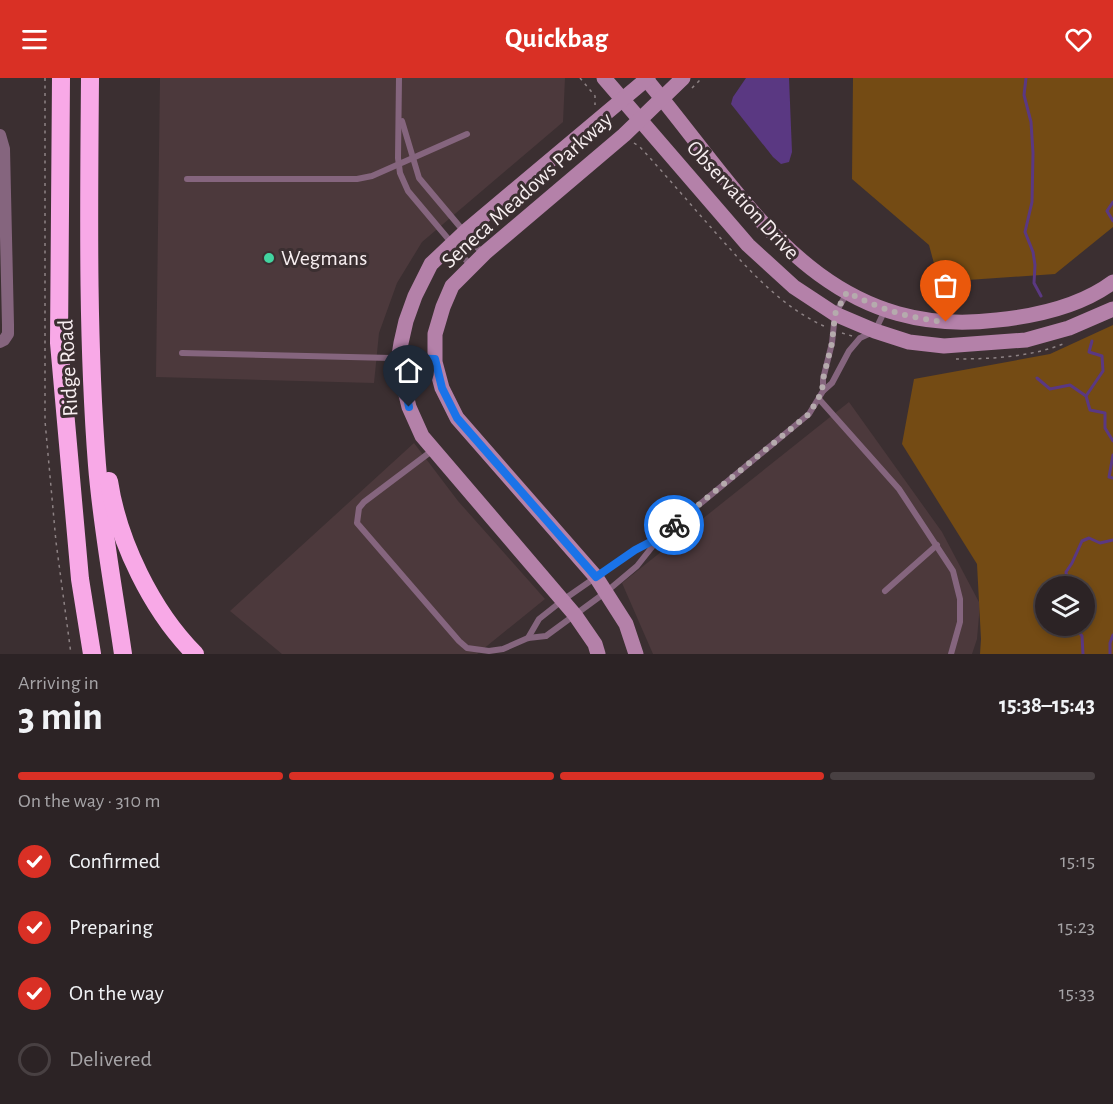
<!DOCTYPE html>
<meta charset="utf-8">
<style>
body{margin:0;font-family:"Alegreya Sans",sans-serif;background:#342b2d;color:#f1f3f6;height:100vh;display:flex;flex-direction:column;font-size:22px;white-space:nowrap}
*{box-sizing:border-box;margin:0}
p{font-size:20px;color:#a6a4a7}
.icon{flex:none;width:33px;height:33px;fill:none;stroke:currentColor;stroke-width:2;stroke-linecap:round;stroke-linejoin:round}
.map{position:relative;height:576px;overflow:hidden}
.side{display:flex;flex-direction:column;background:#2c2325;flex:1}
.side>*{flex:none}
.fabs{position:absolute;left:1035px;top:498px;display:grid;gap:12px}
.fabs a{display:grid;place-items:center;width:60px;height:60px;border-radius:50%;background:#2c2325;box-shadow:0 3px 9px #0003,0 0 0 2px #484042;font-size:30px}
.pin{position:absolute;display:grid;place-items:center;width:51px;height:51px;color:#fff;margin:-62px -26px;border-radius:50% 50% 50% 0;rotate:-45deg;box-shadow:0 0 6px #0007}
.pin .icon{rotate:45deg}
.courier{position:absolute;display:grid;place-items:center;width:60px;height:60px;margin:-30px;border:4px solid #1a73e8;border-radius:50%;background:#fff;color:#222;box-shadow:0 2px 8px #0007}
.summary em{font-style:normal;font-weight:700}
.summary div{display:flex;flex-direction:column-reverse}
.summary{display:flex;align-items:center;justify-content:space-between;height:102px;padding:0 18px}
h1{font-size:39px;font-weight:700;line-height:45px}
.bar{display:grid;grid-template-columns:repeat(4,1fr);gap:9px 6px;align-content:center;height:72px;padding:0 18px}
.bar i{height:8px;border-radius:4px;background:#484042}
.bar .current{background:#d93025}
.bar p{grid-column:span 4}
ol{padding:0 18px;list-style:none}
li{display:flex;align-items:center;gap:18px;height:66px}
li p{margin-inline-start:auto}
li .icon{padding:6px;border-radius:50%;background:#d93025;color:#fff;stroke-width:4}
li:last-child{color:#a6a4a7}
li i{width:33px;height:33px;border:3px solid #484042;border-radius:50%}
header{display:flex;justify-content:space-between;align-items:center;height:78px;padding:0 18px;background:#d93025;color:#fff;font-size:27px;font-weight:700}
.map>svg:first-child{display:block}
</style>
<header><svg class="icon" aria-label="menu" viewBox="0 0 24 24"><path d="M4 6h16M4 12h16M4 18h16"/></svg>Quickbag<svg class="icon" aria-label="heart" viewBox="0 0 24 24"><path d="M12 20l-8-8c-3-5 5-10 8-4 3-6 11-1 8 4z"/></svg></header>
<div class="map">
<svg width="1113" height="576" viewBox="0 0 1113 576">
<rect width="100%" height="100%" fill="#3b2f31"/>
<g fill="#4c393c">
<polygon points="160,0 565,0 563,44 422,164 397,205 379,255 374,305 156,299"/>
<polygon points="849,324 942,454 980,526 977,561 972,576 653,576 622,505"/>
<polygon points="414,365 458,423 545,521 477,576 282,576 230,533"/>
</g>
<g fill="#744b14" fill-rule="evenodd">
<polygon points="853,0 1113,0 1113,149 1055,196 939,204 929,167 852,101"/>
<path d="M 1113,247 L 1113,576 L 980,576 L 981,561 L 977,486 L 902,366 L 914,301 L 1050,276 ZM 1084,508 L 1084,548 L 1046,548 L 1046,508 Z"/>
</g>
<polygon fill="#5a3882" points="746,0 789,0 792,74 789,84 781,86 773,79 731,26 733,19"/>
<g fill="none" stroke-linecap="round" stroke-linejoin="round">
<g stroke="#5a3882" stroke-width="3">
<polyline points="1026,0 1024,17 1031,44 1033,75 1032,124 1025,154 1033,174 1035,187 1034,205 1041,218"/>
<polyline points="1113,124 1107,133 1113,143"/>
<polyline points="1037,300 1050,311 1070,307 1086,318 1090,332 1105,335 1105,350 1113,363"/>
<polyline points="1086,318 1103,293 1102,278 1089,274 1092,263"/>
<polyline points="1113,377 1109,399 1113,400"/>
<polyline points="1068,508 1066,494 1072,485 1082,463 1089,460 1100,465 1113,462"/>
<polyline points="1074,548 1082,558 1083,576"/>
<polyline points="1110,576 1110,565 1113,557"/>
</g>
<g stroke="#8d8284" stroke-width="1.5" stroke-dasharray="3 4.5" stroke-linecap="butt">
<polyline points="45,0 45,343 56,464 71,576"/>
<polyline points="580,0 595,18 595,27"/>
<polyline points="692,10 702,0"/>
<path d="M 634,65 L 640,69 C 663,94 685,120 707,145 C 741,183 777,227 824,248"/>
<polyline points="842,255 852,258"/>
<path d="M 956,281 C 991,281 1030,279 1063,266"/>
</g>
<g stroke="#85657e" stroke-width="6">
<polyline points="399,0 398,80 400,95 408,113 471,188"/>
<polyline points="402,43 419,100 482,175"/>
<polyline points="187,101 357,101 372,98 467,56"/>
<polyline points="847,215 835,236 832,265 823,301 823,313 832,305 849,273 860,260 875,253 885,232"/>
<polyline points="182,275 434,281"/>
<polyline points="819,321 899,411 953,493 960,521 960,544 951,576"/>
<polyline points="433,372 364,424 359,430 357,445 459,563 467,570 489,573 503,571 528,560 546,558 606,514 637,488 660,459 809,336 823,313"/>
<polyline points="885,513 937,467"/>
<polyline points="528,560 539,541 563,522 635,472 657,460"/>
</g>
<polyline stroke="#85657e" stroke-width="12" points="0,57 4,71 8,247 8,256 4,262 0,264"/>
<g stroke="#b481a9" stroke-width="15">
<polyline points="604,0 748,167 794,209 835,236 875,253 909,264 944,268 1026,262 1069,250 1113,231"/>
<path d="M 645,0 C 744,117 818,264 997,242 C 1036,238 1081,228 1113,204"/>
<polyline points="598,576 595,566 575,537 422,358 409,329 398,284 401,265 406,243 415,218 431,186 467,152 648,0"/>
<polyline points="636,576 626,546 596,499 457,340 442,310 435,284 435,256 443,229 452,208 486,174 624,57 683,0"/>
</g>
<g stroke="#f8a9e7" stroke-width="18">
<polyline points="61,0 59,265 80,501 92,576"/>
<path d="M 90,0 C 89,129 87,258 97,387 C 102,450 114,513 123,576"/>
<path d="M 109,403 C 118,463 152,533 195,576"/>
</g>
</g>
<g fill="none" stroke-linecap="round" stroke-linejoin="round">
<path stroke="#b5abad" stroke-width="6" stroke-dasharray="0 10.8" d="M 674,447 L 809,336 L 822,314 L 823,301 L 832,265 L 835,236 L 847,214 C 882,232 908,240 946,244"/>
<polyline stroke="#1a73e8" stroke-width="8" points="409,329 399,280 435,281 442,310 457,340 596,499 635,472 660,459 674,447"/>
</g>
<circle fill="#42d4a0" stroke="#3b2f31" stroke-width="2" cx="269" cy="180" r="6"/>
<g text-anchor="middle" dominant-baseline="central" stroke-width="6" stroke-linejoin="round" paint-order="stroke">
<g font-size="22" fill="#f7eef0" stroke="#3b2f31">
<text transform="translate(527 112) rotate(-42)">Seneca Meadows Parkway</text>
<text transform="translate(743 122) rotate(47)">Observation Drive</text>
<text transform="translate(68 290) rotate(-93)">Ridge Road</text>
</g>
<g font-size="22" fill="#f7eef0" stroke="#3b2f31" text-anchor="start">
<text x="281" y="180">Wegmans</text>
</g>
</g>
</svg>
<div class="fabs">
<a><svg class="icon" aria-label="layers" viewBox="0 0 24 24"><path d="M12 4l9 5-9 5-9-5zM3 14l9 5 9-5"/></svg></a>
</div>
<div class="pin" style="left:946px;top:244px;background:#ea580c"><svg class="icon" aria-label="bag" viewBox="0 0 24 24"><path d="M5 8h14l-1 12H6zM9 8a3 3 0 0 1 6 0"/></svg></div>
<div class="pin" style="left:409px;top:329px;background:#1f2937"><svg class="icon" aria-label="home" viewBox="0 0 24 24"><path d="M3 11l9-7 9 7M6 9v11h12V9"/></svg></div>
<div class="courier" style="left:674px;top:447px"><svg class="icon" aria-label="bike" viewBox="0 0 24 24"><circle cx="6" cy="16" r="4"/><circle cx="18" cy="16" r="4"/><path d="M6 16l4-8h5l3 8M10 8l3 8H6M13 5h3"/></svg></div>
</div>
<section class="side">
<div class="summary"><div><h1>3 min</h1><p>Arriving in</p></div><em>15:38–15:43</em></div>
<div class="bar"><i class="current"></i><i class="current"></i><i class="current"></i><i></i><p>On the way · 310 m</p></div>
<ol>
<li><svg class="icon" aria-label="check" viewBox="0 0 24 24"><path d="M5 12l5 5 9-10"/></svg>Confirmed<p>15:15</p></li>
<li><svg class="icon" aria-label="check" viewBox="0 0 24 24"><path d="M5 12l5 5 9-10"/></svg>Preparing<p>15:23</p></li>
<li><svg class="icon" aria-label="check" viewBox="0 0 24 24"><path d="M5 12l5 5 9-10"/></svg>On the way<p>15:33</p></li>
<li><i></i>Delivered</li>
</ol>
</section>
